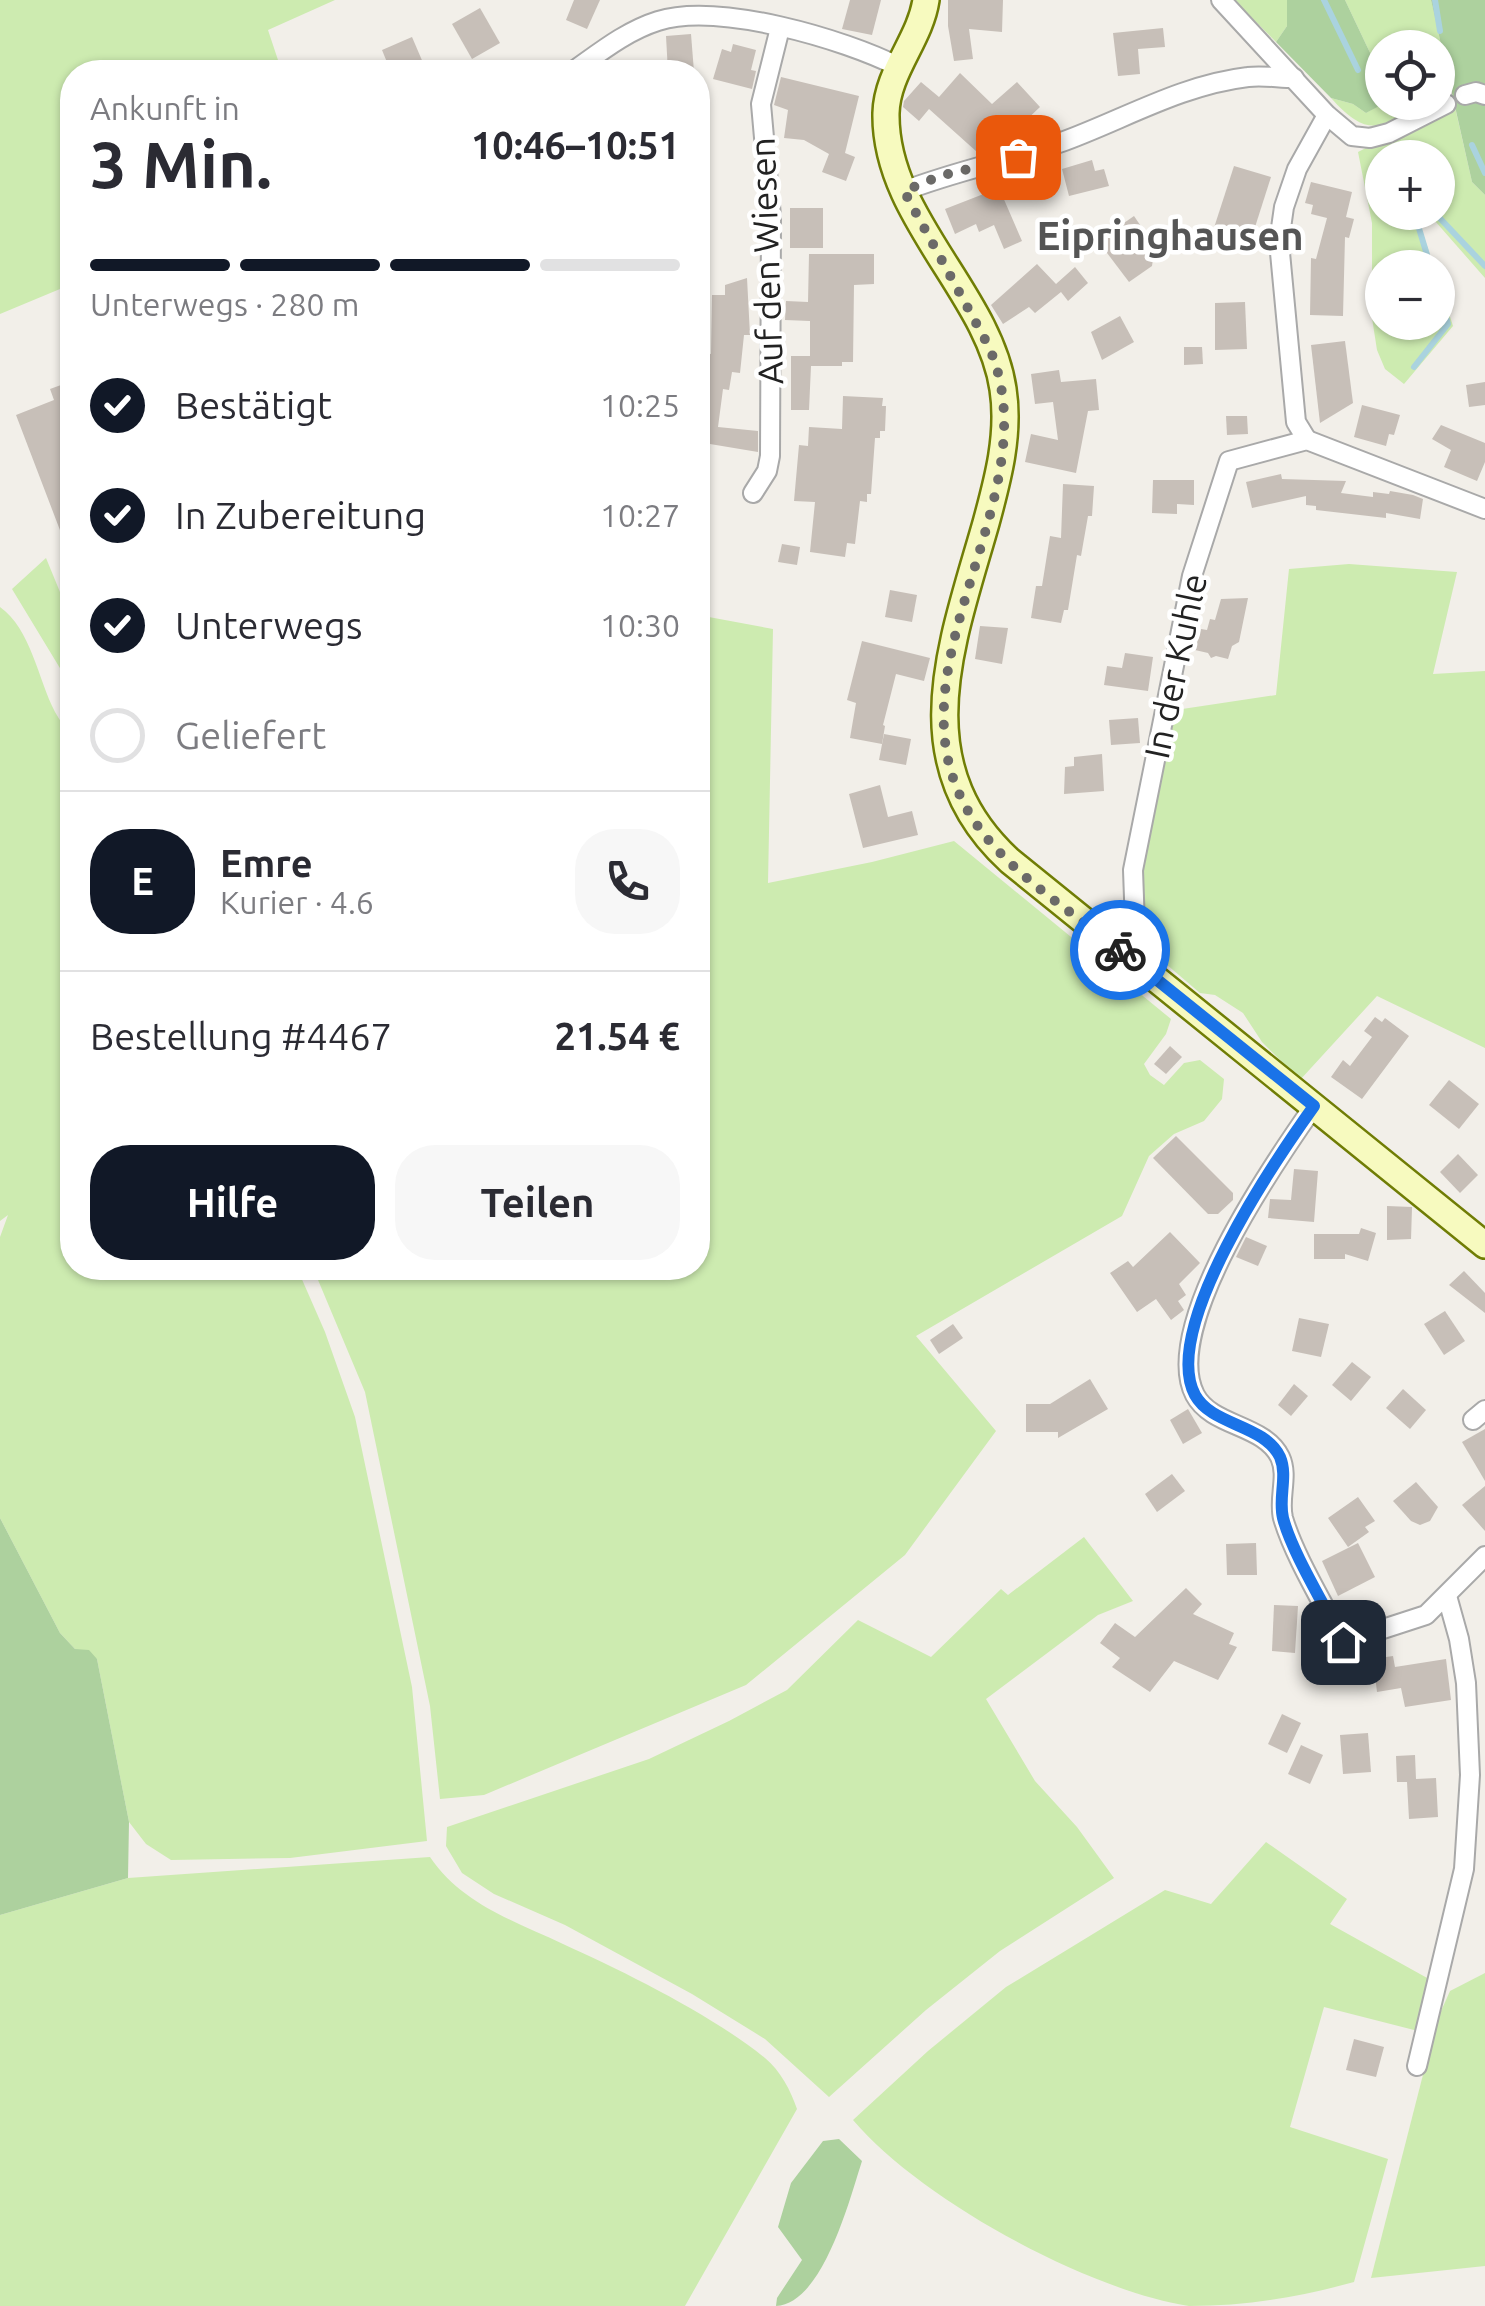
<!DOCTYPE html>
<html lang="de">
<meta charset="utf-8">
<style>
body{margin:0;font-family:Ubuntu,sans-serif;background:#f7f7f7;color:#2b2b33;height:100vh;display:flex;flex-direction:column;font-size:38px;white-space:nowrap}
*{box-sizing:border-box;margin:0}
p{font-size:32px;color:#7c7c81}
.icon{flex:none;width:55px;height:55px;fill:none;stroke:currentColor;stroke-width:2;stroke-linecap:round;stroke-linejoin:round}
.map{position:relative;flex:1;overflow:hidden}
.sheet{position:absolute;left:60px;top:60px;width:650px;height:1220px;display:flex;flex-direction:column;background:#fff;border-radius:40px;box-shadow:0 2px 8px #0004}
.sheet>*{flex:none}
.fabs{position:absolute;left:1365px;top:30px;display:grid;gap:20px}
.fabs a{display:grid;place-items:center;width:90px;height:90px;border-radius:50%;background:#fff;box-shadow:0 2px 8px #0004;font-size:50px}
.pin{position:absolute;display:grid;place-items:center;width:85px;height:85px;color:#fff;margin:-42px;border-radius:20px;box-shadow:0 5px 15px #0006}
.courier{position:absolute;display:grid;place-items:center;width:100px;height:100px;margin:-50px;border:8px solid #1a73e8;border-radius:50%;background:#fff;color:#222;box-shadow:0 2px 12px #0007}
.summary em{font-style:normal;font-weight:600}
.summary div{display:flex;flex-direction:column-reverse}
.summary{display:flex;align-items:center;justify-content:space-between;height:170px;padding:0 30px}
h1{font-size:65px;font-weight:600;line-height:75px}
.bar{display:grid;grid-template-columns:repeat(4,1fr);gap:15px 10px;align-content:center;height:120px;padding:0 30px}
.bar i{height:12px;border-radius:8px;background:#e1e1e2}
.bar .active{background:#111827}
.bar p{grid-column:span 4}
.line{display:flex;align-items:center;gap:25px;padding:0 30px;border-top:2px solid #e1e1e2}
.line div{flex:1}
.round{display:grid;place-items:center;flex:none;width:105px;height:105px;border-radius:40px;background:#f7f7f7}
ol{padding:0 30px;list-style:none}
li{display:flex;align-items:center;gap:30px;height:110px}
li p{margin-inline-start:auto}
li .icon{padding:10px;border-radius:50%;background:#111827;color:#fff;stroke-width:4}
li:last-child{color:#7c7c81}
li i{width:55px;height:55px;border:5px solid #e1e1e2;border-radius:50%}
.primary-button{display:flex;gap:20px;margin-top:auto;padding:20px 30px}
.primary-button a{flex:1;height:115px;border-radius:40px;background:#111827;color:#fff;font-size:40px;font-weight:600;line-height:115px;text-align:center}
.primary-button a+a{background:#f7f7f7;color:#2b2b33}
.map>svg:first-child{display:block}
</style>
<div class="map">
<svg width="1485" height="2306" viewBox="0 0 1485 2306">
<rect width="100%" height="100%" fill="#f2efe9"/>
<g fill="#cdebb0">
<polygon points="0,0 335,0 268,30 282,72 72,72 72,284 0,314"/>
<polygon points="1234,0 1287,0 1287,26 1276,42"/>
<polygon points="1345,0 1431,0 1451,88 1438,96 1438,48 1382,48 1382,78"/>
<path d="M 1331,98 L 1353,104 L 1366,113 L 1383,103 L 1426,103 C 1381,128 1369,140 1331,98 Z"/>
<polygon points="1454,103 1472,182 1485,195 1485,278 1428,213 1438,212 1438,158 1382,158 1382,212 1416,213 1434,267 1382,268 1382,322 1438,322 1438,279 1453,326 1404,384 1385,369 1377,350 1372,318 1372,223 1358,152"/>
<polygon points="46,558 67,609 72,611 72,688 12,589"/>
<polygon points="1349,564 1457,572 1433,674 1485,671 1485,1048 1377,996 1300,1080 1262,1042 1243,1013 1215,995 1200,993 1146,947 1140,873 1169,711 1276,695 1289,569"/>
<path d="M 0,607 C 31,629 38,679 55,712 C 60,721 67,730 72,739 L 72,1268 L 297,1268 L 325,1332 L 355,1417 L 412,1687 L 427,1841 L 290,1858 L 171,1860 L 146,1844 L 129,1822 L 97,1659 L 75,1649 L 60,1633 L 0,1518 L 0,1237 L 8,1215 L 0,1221 Z"/>
<polygon points="698,615 773,629 768,883 872,862 954,841 1171,1019 1166,1034 1144,1064 1150,1075 1164,1085 1184,1063 1200,1060 1224,1079 1222,1099 1204,1121 1174,1134 1149,1156 1122,1216 916,1336 996,1431 905,1555 746,1685 484,1795 440,1799 430,1706 365,1392 313,1268 698,1268"/>
<polygon points="1084,1537 1133,1601 1098,1615 986,1699 1035,1781 1077,1827 1114,1878 1000,1951 926,2010 829,2097 765,2039 692,1994 565,1925 494,1894 462,1873 446,1846 447,1827 649,1759 729,1721 787,1690 858,1620 931,1657 1001,1589 1008,1595"/>
<path d="M 1266,1842 L 1347,1899 L 1330,1924 L 1429,1979 L 1418,2031 L 1324,2007 L 1290,2127 L 1388,2159 L 1354,2282 C 1300,2297 1247,2306 1189,2306 C 1086,2290 920,2199 853,2120 L 928,2051 L 1006,1987 L 1165,1890 L 1211,1904 Z"/>
<path d="M 430,1857 C 462,1904 514,1921 563,1944 C 625,1972 712,2015 765,2058 C 780,2070 791,2091 797,2109 L 685,2306 L 0,2306 L 0,1915 L 128,1878 Z"/>
<polygon points="1485,1973 1485,2266 1371,2278 1437,2020 1450,1991"/>
</g>
<g fill="#add19e">
<polygon points="1287,0 1345,0 1382,78 1383,104 1366,113 1353,104 1331,98 1276,42 1287,26"/>
<polygon points="1431,0 1485,0 1485,195 1472,182"/>
<polygon points="0,1518 60,1633 75,1649 89,1650 97,1659 129,1822 128,1878 0,1915"/>
<path d="M 839,2139 L 862,2161 C 850,2198 823,2304 776,2306 L 777,2298 L 802,2260 L 778,2227 L 791,2183 L 823,2141 Z"/>
</g>
<g fill="none" stroke-linecap="round" stroke-linejoin="round">
<g stroke="#aad3df" stroke-width="6">
<polyline points="1324,0 1358,70"/>
<polyline points="1435,0 1440,31"/>
<polyline points="1472,145 1485,173"/>
<polyline points="1414,212 1431,268"/>
<polyline points="1434,212 1485,266"/>
<polyline points="1414,367 1448,324 1438,289"/>
</g>
</g>
<g fill="#c7bfb8">
<polygon points="574,0 600,0 587,29 566,20"/>
<polygon points="850,0 881,0 872,35 842,29"/>
<polygon points="948,0 1003,0 1002,32 969,29 973,59 954,61 948,26"/>
<polygon points="480,8 500,43 472,59 452,24"/>
<polygon points="1163,28 1165,47 1138,49 1140,74 1118,76 1113,33"/>
<polygon points="691,34 694,72 668,72 666,36"/>
<polygon points="412,37 427,72 391,72 382,50"/>
<polygon points="733,44 756,50 751,70 756,71 752,89 713,79 722,49 731,52"/>
<polygon points="960,73 992,104 1017,82 1040,107 1021,125 1018,122 1009,130 1002,123 977,152 929,109 919,121 903,107 904,101 921,82 939,97 932,105"/>
<polygon points="781,77 859,96 845,153 855,157 846,181 822,172 829,154 804,140 784,138 788,110 774,105"/>
<polygon points="1092,160 1095,171 1104,169 1109,186 1069,196 1062,169"/>
<polygon points="1234,166 1271,177 1248,249 1211,237"/>
<polygon points="1311,182 1352,192 1346,217 1354,219 1349,238 1345,237 1343,316 1310,315 1311,258 1316,259 1327,218 1311,214 1313,205 1305,203"/>
<polygon points="999,188 1022,241 1004,249 994,225 979,232 976,224 955,234 945,209"/>
<rect x="790" y="208" width="33" height="40"/>
<polygon points="1134,216 1155,247 1152,266 1129,282 1098,241"/>
<polygon points="809,254 874,254 874,284 854,285 853,362 842,362 842,366 811,366 809,410 791,410 791,356 810,356 810,321 785,320 786,301 808,302"/>
<polygon points="1037,264 1056,284 1075,267 1088,283 1068,301 1061,292 1035,313 1029,307 1003,324 991,305"/>
<polygon points="747,278 750,335 744,335 740,373 732,372 729,390 723,389 718,427 758,431 758,452 698,442 698,352 711,354 712,295 725,295 725,285"/>
<polygon points="1245,302 1247,349 1215,350 1215,303"/>
<polygon points="1120,316 1134,342 1102,360 1091,332"/>
<polygon points="1345,341 1353,403 1320,423 1311,345"/>
<polygon points="1184,347 1202,347 1203,364 1184,365"/>
<polygon points="1059,370 1061,382 1096,379 1099,410 1088,411 1076,473 1025,462 1031,434 1058,440 1053,402 1035,404 1031,374"/>
<polygon points="72,381 72,558 71,559 16,415 54,400 50,389"/>
<polygon points="1485,382 1485,405 1469,407 1466,385"/>
<polygon points="843,396 883,398 882,406 886,406 885,431 880,431 880,438 875,438 871,494 867,494 867,502 860,501 855,544 847,543 845,557 810,552 815,502 794,501 799,445 808,446 809,427 842,429"/>
<polygon points="1362,405 1400,415 1394,435 1389,434 1386,446 1354,437"/>
<polygon points="1226,416 1247,416 1248,434 1227,435"/>
<polygon points="1441,425 1485,443 1485,462 1477,481 1444,467 1451,450 1432,439"/>
<polygon points="1281,474 1282,479 1346,481 1341,493 1373,497 1373,492 1389,494 1390,491 1413,495 1423,499 1420,519 1386,513 1386,518 1316,510 1316,506 1306,505 1306,496 1252,508 1246,482"/>
<polygon points="1153,480 1194,480 1194,505 1177,504 1177,514 1152,513"/>
<polygon points="1063,484 1094,486 1092,516 1088,516 1081,556 1077,555 1068,610 1064,610 1061,623 1031,618 1036,586 1042,586 1050,536 1061,538"/>
<polygon points="782,544 800,547 797,565 778,562"/>
<polygon points="890,590 917,595 912,622 885,617"/>
<polygon points="1248,598 1239,642 1232,646 1228,659 1216,656 1211,658 1208,653 1195,650 1201,629 1207,630 1210,619 1215,620 1221,599"/>
<polygon points="980,626 1008,628 1002,664 975,659"/>
<polygon points="862,641 930,658 924,681 896,674 883,725 885,726 882,744 850,738 856,703 847,700"/>
<polygon points="1125,653 1153,657 1148,691 1104,685 1107,666 1122,668"/>
<polygon points="1138,718 1140,743 1111,745 1109,720"/>
<polygon points="884,734 911,739 906,765 879,760"/>
<polygon points="1102,754 1104,791 1064,794 1065,767 1074,766 1074,757"/>
<polygon points="880,785 888,817 912,811 918,835 863,848 849,794"/>
<polygon points="1375,1017 1382,1022 1385,1018 1409,1036 1362,1099 1331,1077 1343,1060 1350,1066 1372,1037 1364,1031"/>
<polygon points="1170,1046 1182,1057 1166,1074 1154,1064"/>
<polygon points="1449,1080 1479,1104 1459,1129 1429,1105"/>
<polygon points="1176,1136 1233,1193 1233,1200 1218,1214 1208,1214 1153,1158"/>
<polygon points="1458,1154 1478,1175 1460,1193 1440,1172"/>
<polygon points="1294,1169 1318,1171 1314,1222 1268,1218 1270,1199 1291,1200"/>
<polygon points="1387,1206 1412,1207 1411,1239 1387,1240"/>
<polygon points="1361,1228 1376,1233 1368,1261 1345,1254 1345,1259 1314,1259 1314,1234 1359,1234"/>
<polygon points="1170,1232 1200,1263 1179,1284 1186,1295 1178,1301 1184,1310 1171,1320 1156,1299 1137,1312 1110,1273 1128,1261 1133,1267"/>
<polygon points="1246,1237 1267,1246 1258,1266 1236,1257"/>
<polygon points="1464,1271 1485,1293 1485,1313 1449,1285"/>
<polygon points="1445,1311 1465,1341 1444,1355 1424,1324"/>
<polygon points="1299,1318 1329,1324 1321,1357 1292,1351"/>
<polygon points="953,1324 963,1338 939,1354 930,1340"/>
<polygon points="1352,1362 1371,1377 1351,1401 1332,1385"/>
<polygon points="1090,1379 1108,1409 1058,1438 1058,1432 1026,1432 1026,1404 1050,1404"/>
<polygon points="1294,1384 1308,1396 1291,1416 1278,1405"/>
<polygon points="1403,1389 1426,1410 1410,1429 1386,1408"/>
<polygon points="1188,1409 1202,1433 1183,1444 1170,1420"/>
<polygon points="1485,1429 1485,1481 1462,1442"/>
<polygon points="1172,1474 1185,1491 1157,1512 1145,1494"/>
<polygon points="1416,1482 1438,1507 1430,1521 1420,1525 1411,1521 1393,1501"/>
<polygon points="1485,1486 1485,1531 1462,1505"/>
<polygon points="1358,1497 1375,1521 1365,1527 1369,1532 1348,1547 1328,1518"/>
<polygon points="1256,1543 1257,1575 1227,1575 1226,1544"/>
<polygon points="1358,1543 1375,1577 1338,1596 1322,1561"/>
<polygon points="1186,1588 1202,1604 1193,1614 1234,1633 1229,1644 1237,1647 1218,1680 1174,1661 1150,1692 1112,1667 1120,1658 1100,1643 1115,1623 1135,1637"/>
<polygon points="1274,1605 1298,1606 1295,1653 1272,1651"/>
<polygon points="1357,1653 1363,1671 1340,1678 1334,1660"/>
<polygon points="1393,1656 1395,1667 1446,1659 1451,1700 1405,1707 1401,1688 1377,1692 1373,1659"/>
<polygon points="1282,1714 1301,1723 1287,1753 1268,1744"/>
<polygon points="1368,1733 1371,1772 1343,1774 1340,1735"/>
<polygon points="1301,1745 1323,1755 1310,1784 1288,1774"/>
<polygon points="1415,1755 1416,1779 1436,1778 1438,1817 1409,1819 1407,1782 1397,1782 1396,1756"/>
<polygon points="1354,2039 1384,2047 1376,2077 1346,2070"/>
</g>
<g fill="none" stroke-linecap="round" stroke-linejoin="round">
<g stroke="#a9a9a9" stroke-width="22">
<g id="minor">
<polyline points="1221,0 1327,115 1352,136 1370,138 1389,133 1446,104"/>
<path d="M 572,72 C 599,53 626,31 658,21 C 718,2 844,39 899,67"/>
<polyline points="1465,95 1476,92 1485,95"/>
<path d="M 904,191 C 955,171 1008,161 1059,143 C 1121,121 1180,85 1248,77 C 1262,75 1279,78 1294,78"/>
<polyline points="1307,440 1296,422 1279,242 1284,207 1297,169 1327,115"/>
<polyline points="753,493 767,471 770,456 771,216 761,104 780,28"/>
<polyline points="1120,950 1135,926 1133,870 1192,576 1229,461 1307,440 1485,509"/>
<path d="M 1314,1106 C 1274,1163 1160,1328 1195,1395 C 1212,1427 1264,1424 1280,1457 C 1289,1476 1278,1498 1283,1518 C 1294,1556 1325,1606 1343,1642 L 1426,1615 L 1485,1556"/>
<polyline points="1473,1420 1485,1410"/>
<polyline points="1417,2066 1464,1869 1470,1775 1466,1683 1459,1639 1447,1596"/>
</g>
</g>
<g stroke="#707d05" stroke-width="30">
<path id="secondary" d="M 926,0 C 920,40 887,72 886,113 C 884,217 989,293 1003,389 C 1010,434 998,479 986,523 C 952,643 903,763 1010,861 L 1485,1245"/>
</g>
<use href="#minor" stroke="#fff" stroke-width="18"/>
<use href="#secondary" stroke="#f7fabf" stroke-width="25"/>
</g>
<g fill="none" stroke-linecap="round" stroke-linejoin="round">
<path stroke="#6b6a68" stroke-width="10" stroke-dasharray="0 18" d="M 1018,157 L 940,176 L 904,191 L 988,345 C 1058,498 871,675 977,825 C 1012,875 1072,912 1120,950"/>
<path stroke="#1a73e8" stroke-width="12" d="M 1120,950 L 1314,1106 C 1274,1162 1160,1329 1195,1395 C 1212,1426 1264,1424 1280,1457 C 1288,1476 1278,1498 1283,1518 C 1292,1553 1326,1607 1343,1642"/>
</g>
<g text-anchor="middle" dominant-baseline="central" stroke-width="9" stroke-linejoin="round" paint-order="stroke">
<g font-size="35" fill="#222" stroke="#fff">
<text transform="translate(766 261) rotate(-92)">Auf den Wiesen</text>
<text transform="translate(1175 666) rotate(-78)">In der Kuhle</text>
</g>
<g font-size="40" font-weight="bold" fill="#555" stroke="#fff">
<text x="1170" y="235">Eipringhausen</text>
</g>
</g>
</svg>
<div class="fabs">
<a><svg class="icon" aria-label="locate" viewBox="0 0 24 24"><circle cx="12" cy="12" r="6"/><path d="M12 2v4M12 18v4M2 12h4M18 12h4"/></svg></a>
<a>+</a>
<a>−</a>
</div>
<div class="pin" style="left:1018px;top:157px;background:#ea580c"><svg class="icon" aria-label="bag" viewBox="0 0 24 24"><path d="M5 8h14l-1 12H6zM9 8a3 3 0 0 1 6 0"/></svg></div>
<div class="pin" style="left:1343px;top:1642px;background:#1f2937"><svg class="icon" aria-label="home" viewBox="0 0 24 24"><path d="M3 11l9-7 9 7M6 9v11h12V9"/></svg></div>
<div class="courier" style="left:1120px;top:950px"><svg class="icon" aria-label="bike" viewBox="0 0 24 24"><circle cx="6" cy="16" r="4"/><circle cx="18" cy="16" r="4"/><path d="M6 16l4-8h5l3 8M10 8l3 8H6M13 5h3"/></svg></div>
<section class="sheet">
<div class="summary"><div><h1>3 Min.</h1><p>Ankunft in</p></div><em>10:46–10:51</em></div>
<div class="bar"><i class="active"></i><i class="active"></i><i class="active"></i><i></i><p>Unterwegs · 280 m</p></div>
<ol>
<li><svg class="icon" aria-label="check" viewBox="0 0 24 24"><path d="M5 12l5 5 9-10"/></svg>Bestätigt<p>10:25</p></li>
<li><svg class="icon" aria-label="check" viewBox="0 0 24 24"><path d="M5 12l5 5 9-10"/></svg>In Zubereitung<p>10:27</p></li>
<li><svg class="icon" aria-label="check" viewBox="0 0 24 24"><path d="M5 12l5 5 9-10"/></svg>Unterwegs<p>10:30</p></li>
<li><i></i>Geliefert</li>
</ol>
<div class="line" style="height:180px"><b class="round" style="background:#111827;color:#fff">E</b><div><b>Emre</b><p>Kurier · 4.6</p></div><a class="round"><svg class="icon" aria-label="phone" viewBox="0 0 24 24"><path d="M5 4h4l2 5-3 2q2 4 5 5l2-3 5 2v4C11 20 4 13 5 4z"/></svg></a></div>
<div class="line" style="height:130px"><div>Bestellung #4467</div><b>21.54 €</b></div>
<div class="primary-button"><a>Hilfe</a><a>Teilen</a></div>
</section>
</div>
